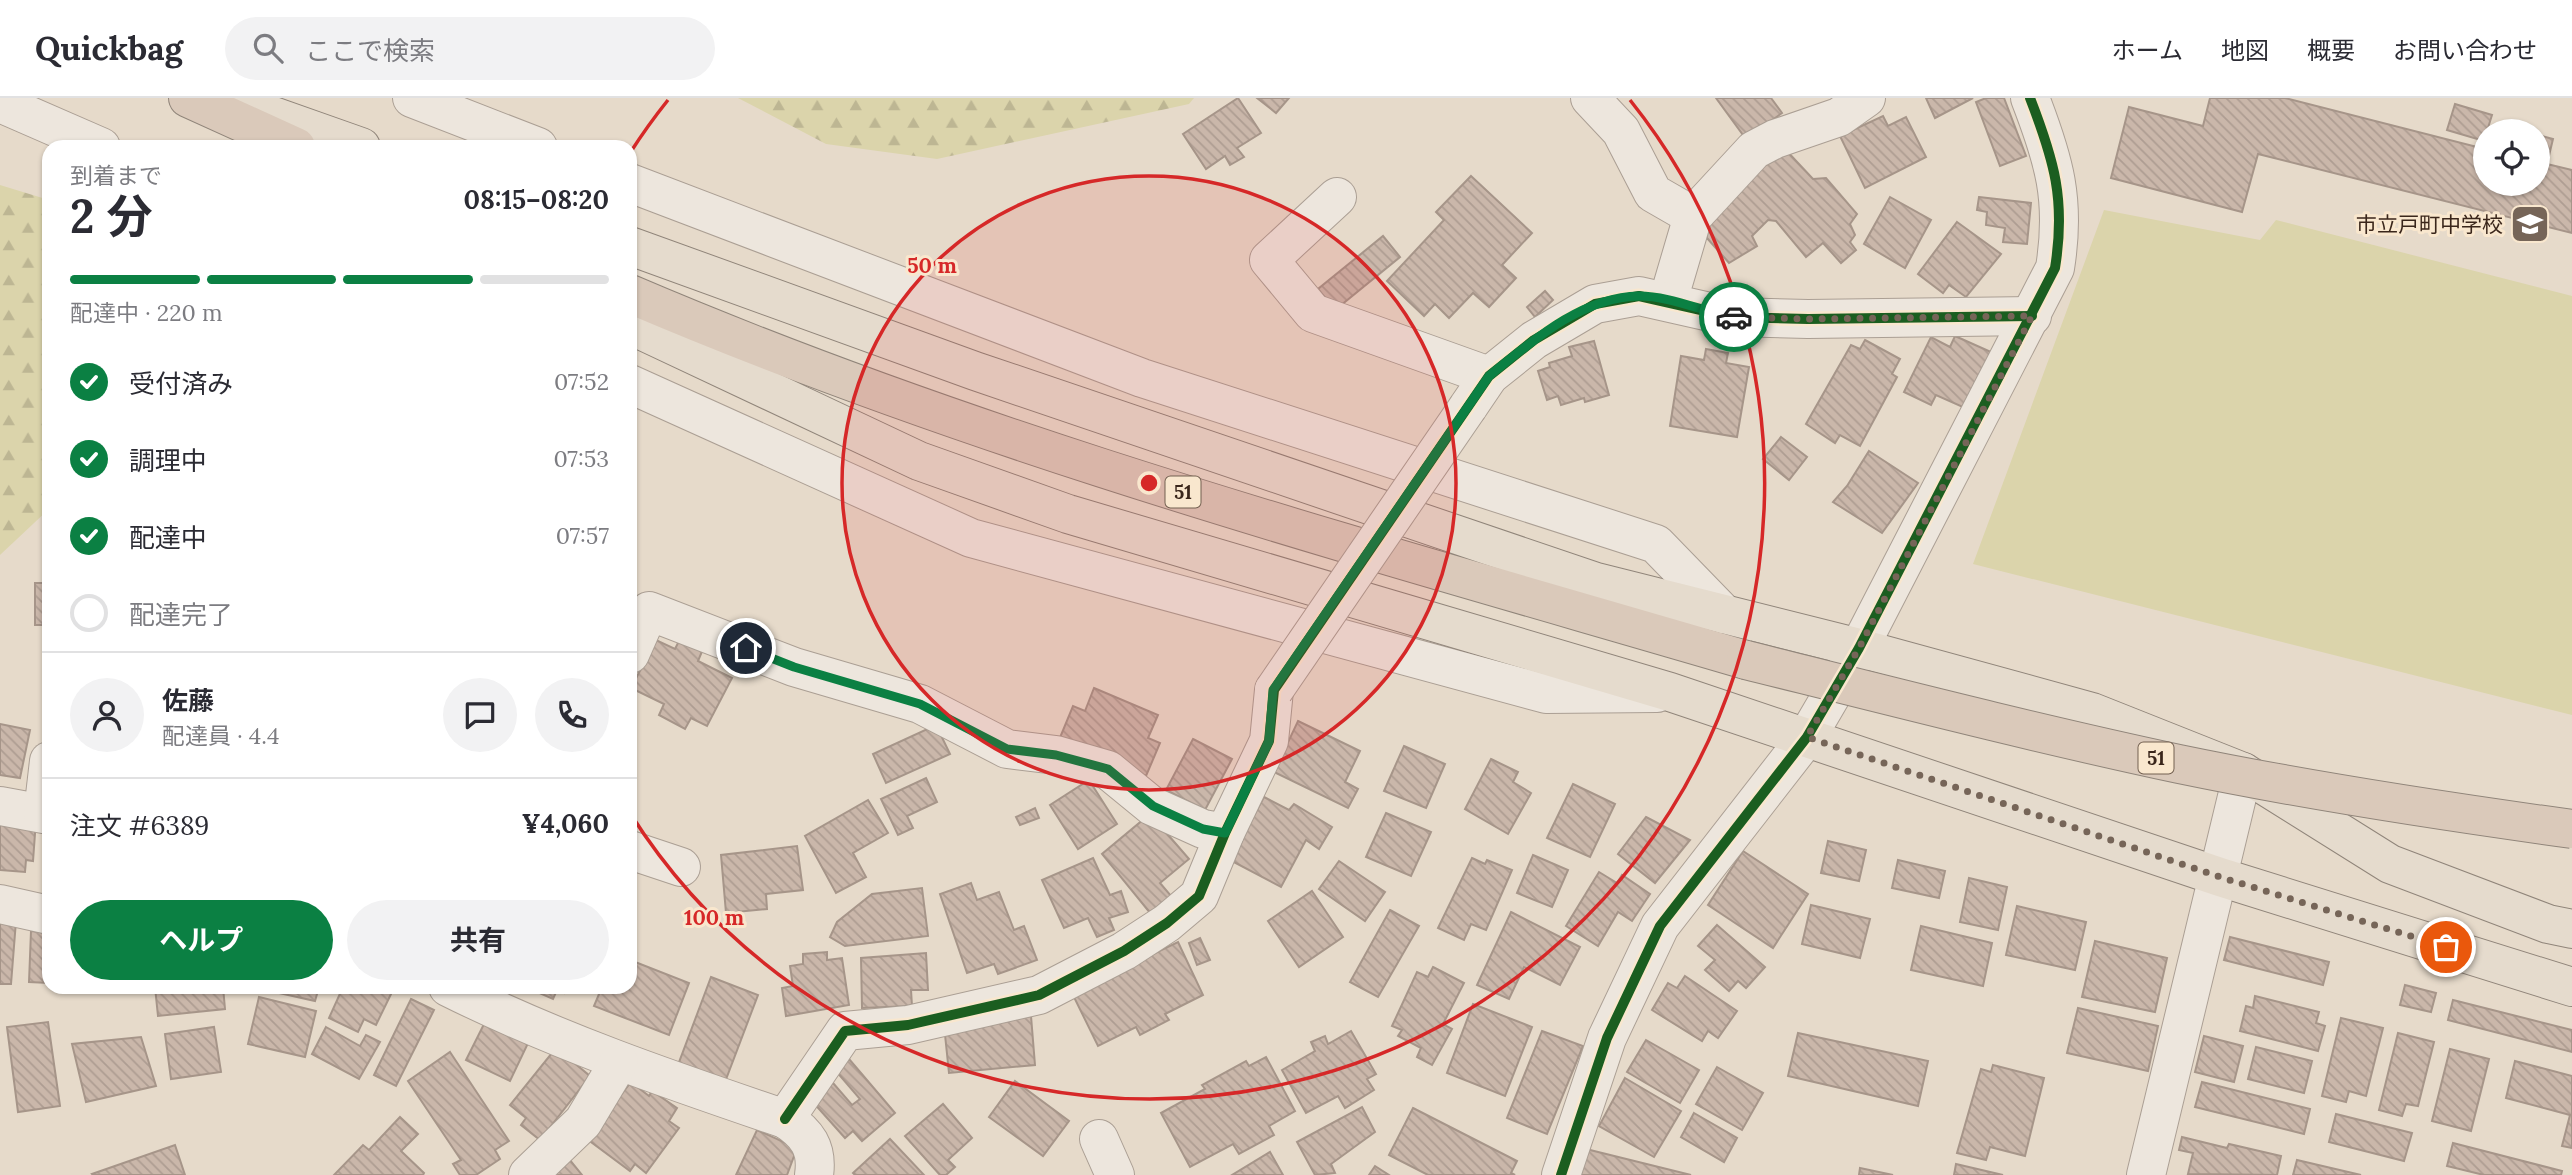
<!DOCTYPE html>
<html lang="ja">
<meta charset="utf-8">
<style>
body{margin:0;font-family:Lora,"Noto Sans JP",serif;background:#f2f2f3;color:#2b2b33;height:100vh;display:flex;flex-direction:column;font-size:26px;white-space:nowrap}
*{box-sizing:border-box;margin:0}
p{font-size:23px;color:#7c7c81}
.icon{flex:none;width:38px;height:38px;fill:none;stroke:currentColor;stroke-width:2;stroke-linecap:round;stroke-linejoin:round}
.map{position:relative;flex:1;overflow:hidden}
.sheet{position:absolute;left:42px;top:42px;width:595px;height:854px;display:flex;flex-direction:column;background:#fff;border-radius:21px;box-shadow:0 2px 5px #0004}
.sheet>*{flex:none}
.controls{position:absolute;left:2473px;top:21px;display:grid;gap:14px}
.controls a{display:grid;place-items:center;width:77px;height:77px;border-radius:50%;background:#fff;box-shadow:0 2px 5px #0004;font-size:35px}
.pin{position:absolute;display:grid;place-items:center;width:60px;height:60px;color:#fff;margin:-30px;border:4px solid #fff;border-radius:50%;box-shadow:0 2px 7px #0007}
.courier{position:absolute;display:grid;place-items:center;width:70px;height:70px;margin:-35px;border:5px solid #0b8043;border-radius:50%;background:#fff;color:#222;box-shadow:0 2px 9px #0007}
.headline em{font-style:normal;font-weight:700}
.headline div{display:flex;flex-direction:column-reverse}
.headline{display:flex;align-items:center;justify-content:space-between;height:119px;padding:0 28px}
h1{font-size:46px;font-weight:700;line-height:52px}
.bar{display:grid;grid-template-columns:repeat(4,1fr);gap:10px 7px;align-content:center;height:84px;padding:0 28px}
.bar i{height:9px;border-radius:5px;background:#e1e1e2}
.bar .current{background:#0b8043}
.bar p{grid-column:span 4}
.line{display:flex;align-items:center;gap:18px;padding:0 28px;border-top:2px solid #e1e1e2}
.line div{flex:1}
.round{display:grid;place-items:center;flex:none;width:74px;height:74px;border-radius:37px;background:#f2f2f3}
ol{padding:0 28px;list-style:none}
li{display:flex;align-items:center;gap:21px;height:77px}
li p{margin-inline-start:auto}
li .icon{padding:7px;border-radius:50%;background:#0b8043;color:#fff;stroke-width:4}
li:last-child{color:#7c7c81}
li i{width:38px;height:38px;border:4px solid #e1e1e2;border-radius:50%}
.cta{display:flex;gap:14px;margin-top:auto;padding:14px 28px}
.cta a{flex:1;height:80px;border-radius:42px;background:#0b8043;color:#fff;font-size:28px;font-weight:700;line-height:80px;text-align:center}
.cta a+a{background:#f2f2f3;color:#2b2b33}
header{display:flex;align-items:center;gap:42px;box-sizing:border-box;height:98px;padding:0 35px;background:#fff;border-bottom:2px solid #e1e1e2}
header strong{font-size:33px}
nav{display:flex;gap:38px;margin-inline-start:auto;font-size:24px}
.search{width:490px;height:63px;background:#f2f2f3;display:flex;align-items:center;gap:18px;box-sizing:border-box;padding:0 24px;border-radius:38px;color:#7c7c81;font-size:26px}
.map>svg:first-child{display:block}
</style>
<header>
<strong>Quickbag</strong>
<div class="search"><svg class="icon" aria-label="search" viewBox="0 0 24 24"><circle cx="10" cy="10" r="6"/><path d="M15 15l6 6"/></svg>ここで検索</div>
<nav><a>ホーム</a><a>地図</a><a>概要</a><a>お問い合わせ</a></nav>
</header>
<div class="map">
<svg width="2572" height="1077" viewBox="0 0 2572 1077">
<defs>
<pattern id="forest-firs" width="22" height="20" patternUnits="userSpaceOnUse" patternTransform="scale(1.75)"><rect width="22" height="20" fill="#dbd4ab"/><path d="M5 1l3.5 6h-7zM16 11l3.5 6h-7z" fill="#bdb693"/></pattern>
<pattern id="building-back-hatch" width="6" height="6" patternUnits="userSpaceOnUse" patternTransform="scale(1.75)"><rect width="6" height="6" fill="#cab7aa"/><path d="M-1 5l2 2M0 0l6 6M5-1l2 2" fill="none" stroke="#ae9d92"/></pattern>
</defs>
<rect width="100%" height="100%" fill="#e6daca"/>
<polygon fill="#dbd4ab" points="2104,112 2260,142 2276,122 2572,198 2572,617 1973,466"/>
<g fill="url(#forest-firs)">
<polygon points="738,0 1194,0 1189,6 937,61 826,46"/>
<polygon points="0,87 49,102 49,411 0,457"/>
</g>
<g fill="url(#building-back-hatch)" stroke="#a69589" stroke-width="2">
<polygon points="1238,0 1261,35 1237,50 1244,59 1230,67 1225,58 1206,71 1183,36"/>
<polygon points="1257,0 1289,0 1276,15"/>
<polygon points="1716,0 1771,0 1782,15 1746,41"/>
<polygon points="1926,0 1973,0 1935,20"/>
<polygon points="1986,0 2004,0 2026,58 2000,68 1976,4"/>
<polygon points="2210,0 2285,0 2485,51 2485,86 2538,86 2538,37 2553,41 2547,66 2572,72 2572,135 2258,56 2242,114 2111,80 2129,9 2203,28"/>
<polygon points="2455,6 2492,17 2487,33 2485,33 2484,43 2447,32"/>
<polygon points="1883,18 1888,28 1906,19 1926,59 1865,90 1840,38"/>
<polygon points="2505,27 2526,33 2503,33"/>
<polygon points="1784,50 1813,81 1826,80 1857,116 1850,126 1855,137 1850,144 1856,152 1841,165 1823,145 1806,159 1776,123 1768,122 1752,138 1757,148 1729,165 1707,140 1707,120"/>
<polygon points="1471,78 1532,135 1502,167 1516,180 1489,209 1473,195 1449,220 1435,206 1424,218 1387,183 1444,122 1436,114"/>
<polygon points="1890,99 1931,122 1905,170 1864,146"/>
<polygon points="1979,99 2031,105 2027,146 2003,144 2005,130 1986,127 1987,114 1977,112"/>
<polygon points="1957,124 2001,156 1966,199 1949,187 1943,195 1918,176"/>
<polygon points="1383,138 1400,159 1335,212 1318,191"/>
<polygon points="1545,193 1553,202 1535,219 1527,209"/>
<polygon points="1955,238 1991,254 1965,310 1936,297 1931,307 1904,294 1931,239 1950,249"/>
<polygon points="1865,242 1900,261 1892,276 1897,279 1860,348 1840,337 1835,345 1806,326 1851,247 1860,251"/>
<polygon points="1594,243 1609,297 1585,304 1584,300 1561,307 1558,298 1547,302 1538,273 1550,269 1549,265 1572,258 1569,249"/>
<polygon points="1706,251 1728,255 1726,265 1749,269 1737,339 1670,328 1681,258 1704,262"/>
<polygon points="1781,339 1807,359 1789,382 1763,361"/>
<polygon points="1869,353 1918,385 1882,435 1833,404 1847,388"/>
<polygon points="46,474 49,474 49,527 35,527 35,485 46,485"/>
<polygon points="680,541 703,551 698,563 732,580 707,628 691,620 685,631 659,617 664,606 631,590 656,542 675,551"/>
<polygon points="1094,590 1158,617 1148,640 1160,645 1146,678 1059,642 1073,608 1085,613"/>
<polygon points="1298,623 1360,653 1345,684 1358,691 1348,710 1274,674"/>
<polygon points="0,626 30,632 20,680 0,677"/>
<polygon points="936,627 950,656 886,685 873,656"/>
<polygon points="1193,641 1232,661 1205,712 1166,692"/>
<polygon points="1404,648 1445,666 1426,710 1384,693"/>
<polygon points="1491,661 1518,674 1513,684 1531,695 1508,736 1465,711"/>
<polygon points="926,680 937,704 907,718 913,730 898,737 881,701"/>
<polygon points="1089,682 1117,726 1078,751 1050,707"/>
<polygon points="1573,686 1615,706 1590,759 1547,740"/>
<polygon points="1264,699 1289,712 1294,706 1332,729 1319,751 1306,742 1281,789 1230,762"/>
<polygon points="868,702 888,735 853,755 866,779 836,795 805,738"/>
<polygon points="1035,710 1039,720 1020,727 1016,719"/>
<polygon points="1386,715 1431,734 1411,778 1366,759"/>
<polygon points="1150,716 1189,761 1160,785 1172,799 1151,816 1102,756"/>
<polygon points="0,719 36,722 33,763 26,762 25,774 0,772"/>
<polygon points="1646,719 1690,742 1655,785 1618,756"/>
<polygon points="1828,743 1866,752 1859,783 1821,775"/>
<polygon points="797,748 803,792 766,796 767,811 726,815 721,757"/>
<polygon points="1743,753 1808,796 1773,850 1708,807"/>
<polygon points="1533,757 1568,772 1552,809 1517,795"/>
<polygon points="1093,760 1110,797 1121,793 1128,814 1109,820 1114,832 1097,839 1088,820 1064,830 1042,782"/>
<polygon points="1472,760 1485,766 1487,762 1512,772 1486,832 1471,826 1464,842 1438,830"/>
<polygon points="1898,762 1945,773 1939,800 1892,790"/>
<polygon points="1339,763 1385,794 1365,823 1319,791"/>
<polygon points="1599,774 1617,785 1622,777 1650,796 1632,823 1618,814 1598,848 1566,828"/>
<polygon points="1969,780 2007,789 1998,832 1960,824"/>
<polygon points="971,785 977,802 999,794 1014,832 1024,828 1037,862 998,876 994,866 967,875 940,796"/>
<polygon points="922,790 928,838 845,848 830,839 837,824 872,796"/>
<polygon points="1312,793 1343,839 1299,869 1268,823"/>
<polygon points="1811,807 1870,821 1860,860 1802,846"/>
<polygon points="2017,808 2086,824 2075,872 2006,857"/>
<polygon points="1390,812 1419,828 1378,899 1350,884"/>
<polygon points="1511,814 1580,849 1560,887 1524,869 1509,901 1477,887"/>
<polygon points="0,822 16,823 11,886 0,886"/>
<polygon points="1717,827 1765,869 1746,890 1738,883 1729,893 1705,872 1715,862 1698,848"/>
<polygon points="1921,828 1992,845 1983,888 1911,872"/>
<polygon points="31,833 49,835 49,885 29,884"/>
<polygon points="2230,839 2329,864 2323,887 2224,862"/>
<polygon points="1200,840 1210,862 1197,867 1189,845"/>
<polygon points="2095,843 2167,860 2155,914 2082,899"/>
<polygon points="1178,844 1203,897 1165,916 1169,922 1140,937 1136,929 1098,948 1072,895"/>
<polygon points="827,854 827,862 842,860 849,907 786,918 782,890 793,888 790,868 803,866 803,856"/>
<polygon points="926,855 928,892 911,892 912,908 862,910 861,860"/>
<polygon points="630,862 689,885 669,937 594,908 602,889 630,889"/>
<polygon points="1433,869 1464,885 1443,926 1452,931 1432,967 1417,959 1421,950 1398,938 1402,932 1392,928 1417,874 1428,879"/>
<polygon points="1685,878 1737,913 1718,940 1708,933 1702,943 1652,912 1668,885 1677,890"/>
<polygon points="711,879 758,897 725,984 678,967"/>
<polygon points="2405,887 2436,895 2431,914 2400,907"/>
<polygon points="155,889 223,889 225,911 158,918"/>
<polygon points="261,889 319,889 315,903 261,891"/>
<polygon points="343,889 380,889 391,896 376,927 364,921 358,934 329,920"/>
<polygon points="526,889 568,889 564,895 557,892 553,901"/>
<polygon points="2255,898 2319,914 2316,925 2325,928 2318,953 2240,933 2246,908 2253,910"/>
<polygon points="259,899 316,913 305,959 248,946"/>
<polygon points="411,901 434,912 396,988 374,977"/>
<polygon points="2453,902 2572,932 2572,954 2448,922"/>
<polygon points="1473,906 1532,929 1505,998 1447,975"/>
<polygon points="2078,910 2158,928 2148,973 2067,955"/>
<polygon points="1031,918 1035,967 949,975 944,927"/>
<polygon points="487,920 530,941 510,983 466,962"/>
<polygon points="2341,920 2383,930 2366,998 2349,993 2346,1004 2322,998"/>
<polygon points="48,924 60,1008 18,1014 7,929"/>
<polygon points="214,929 221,974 171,981 165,936"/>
<polygon points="326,929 360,948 366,937 380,944 359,981 312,956"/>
<polygon points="1351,933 1376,976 1367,981 1374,992 1345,1010 1338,998 1306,1015 1282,972 1315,953 1311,944 1325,938 1328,946"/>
<polygon points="1542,933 1583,948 1547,1036 1507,1020"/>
<polygon points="1798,935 1928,963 1918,1008 1788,978"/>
<polygon points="2398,935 2434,944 2418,1008 2406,1006 2402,1018 2379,1012"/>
<polygon points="2204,938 2243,948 2234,984 2195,974"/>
<polygon points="141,939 156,988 86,1004 72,946"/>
<polygon points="1646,942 1699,972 1680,1005 1627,974"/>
<polygon points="2256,949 2312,963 2304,995 2248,981"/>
<polygon points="556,950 590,978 540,1042 521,1027 526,1020 510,1007"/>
<polygon points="2450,951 2489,961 2471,1033 2432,1023"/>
<polygon points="450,954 509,1043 495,1052 500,1061 476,1077 460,1077 453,1066 461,1062 408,983"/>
<polygon points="1266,959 1295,1013 1269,1028 1274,1037 1239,1056 1233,1046 1190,1069 1161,1015 1205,991 1202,987 1246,963 1249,968"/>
<polygon points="849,961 895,1015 862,1043 853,1033 845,1040 812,1003 833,985 852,1007 860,1001 836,973"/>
<polygon points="2515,963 2572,978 2572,1050 2562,1048 2570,1017 2506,1000"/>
<polygon points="1993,967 2044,980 2025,1058 1990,1049 1986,1062 1957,1055 1981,971 1991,974"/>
<polygon points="1717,969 1763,995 1742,1032 1696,1006"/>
<polygon points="1625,980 1681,1013 1654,1059 1599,1028"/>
<polygon points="1015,983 1069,1023 1043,1058 989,1019"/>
<polygon points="631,984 649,998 652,993 677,1010 669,1023 679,1030 646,1075 635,1066 630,1073 587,1041"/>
<polygon points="2202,984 2310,1011 2304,1036 2195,1009"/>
<polygon points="943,1006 972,1040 948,1062 955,1069 946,1077 940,1077 905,1038"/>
<polygon points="1362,1009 1375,1034 1331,1066 1335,1075 1315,1077 1297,1044"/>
<polygon points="1413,1010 1517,1063 1511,1075 1515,1077 1428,1077 1389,1057"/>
<polygon points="1694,1015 1737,1040 1724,1064 1681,1039"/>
<polygon points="2336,1016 2412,1035 2404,1063 2329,1044"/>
<polygon points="400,1019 418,1036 401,1053 424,1075 423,1077 334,1077 363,1047 369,1052"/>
<polygon points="757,1032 797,1050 787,1077 736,1077"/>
<polygon points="2182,1039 2227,1050 2229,1046 2281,1058 2277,1077 2188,1076 2193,1055 2179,1052"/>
<polygon points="890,1041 924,1077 855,1077 853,1075"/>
<polygon points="2453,1045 2562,1073 2561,1077 2484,1077 2447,1068"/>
<polygon points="175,1047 185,1077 93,1077 92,1076"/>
<polygon points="1586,1051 1691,1077 1580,1077"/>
<polygon points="1270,1054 1283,1077 1232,1077"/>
<polygon points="570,1062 582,1077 550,1077"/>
<polygon points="2297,1062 2361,1077 2293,1077"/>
<polygon points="1956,1066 2003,1077 1954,1077"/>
<polygon points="1375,1068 1389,1077 1369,1077"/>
<polygon points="1860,1070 1893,1077 1859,1077"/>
</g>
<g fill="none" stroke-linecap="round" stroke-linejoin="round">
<g stroke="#ab9f94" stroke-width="40">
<g id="street">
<polyline points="412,0 538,49"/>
<polyline points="1590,0 1621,33 1653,95 1693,118"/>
<polyline points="0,5 101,49"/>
<polyline points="630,85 1142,280 1656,446 1724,516"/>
<polyline points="1337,99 1269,162 1313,215 1489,278"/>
<polyline points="1668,203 1693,118 1754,52 1775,41 1839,19 1866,0"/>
<polyline points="630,286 971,440 1546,596 1657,595"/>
<polyline points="1468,309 1489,278 1534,242 1595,206 1639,198 1732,219 1808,221 2032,218"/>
<polyline points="630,556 649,513 794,569 920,606 1007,651 1056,657 1108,672 1152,708 1203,731 1225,735"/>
<polyline points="0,708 49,717"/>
<polyline points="43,715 49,663"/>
<polyline points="630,752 681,769"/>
<polyline points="0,806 49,817"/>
<path d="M 448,889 C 556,943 670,982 785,1021 C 807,1035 818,1050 814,1077"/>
<polyline points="785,1021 845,933 908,927 1039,897 1124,853 1167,825 1199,798 1225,735 1269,643 1274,592"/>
<polyline points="1099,1041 1115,1077"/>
<polyline points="528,1077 583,1024 619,964"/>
<path d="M 1561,1077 L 1607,940 L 1660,828 L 1807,639 L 1859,550 L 2055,170 C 2066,102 2054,62 2030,0"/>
<polyline points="2146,1077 2243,674"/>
</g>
</g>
<g stroke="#90857a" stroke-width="40">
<g id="primary">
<polyline points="225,1 361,49"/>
<polyline points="630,148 975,273 1596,484 1859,550 2092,614 2243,674 2390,766 2548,826 2572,831"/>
<polyline points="630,227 919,363 1068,416 1670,594 2220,779 2572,889"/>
</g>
</g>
<g stroke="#90857a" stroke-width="40">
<g id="highway">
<polyline points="188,0 296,49"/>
<path d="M 630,196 C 990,350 1371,452 1746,562"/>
</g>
</g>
<use href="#street" stroke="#ede6dd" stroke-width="38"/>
<use href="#primary" stroke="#e5dbcd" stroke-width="38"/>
<use href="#highway" stroke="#dac9ba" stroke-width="38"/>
<g stroke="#ab9f94" stroke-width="40" stroke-linecap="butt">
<polyline id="street-bridge" points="1274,592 1468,309"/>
</g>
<g stroke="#90857a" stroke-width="40" stroke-linecap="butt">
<path id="highway-bridge" d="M 1746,562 C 1890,598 2034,635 2179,666 C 2309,693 2441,713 2572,731"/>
</g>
<use href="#street-bridge" stroke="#ede6dd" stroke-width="38"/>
<use href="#highway-bridge" stroke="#dac9ba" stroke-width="38"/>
<g stroke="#f9e7ce" stroke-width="15">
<g id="cycleway">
<polyline points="785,1021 845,933 908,927 1039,897 1124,853 1167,825 1199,798 1225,735 1269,643 1274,592 1489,278 1534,242 1595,206 1639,198 1732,219 1808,221 2032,218"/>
<path d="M 1561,1077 L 1607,940 L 1660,828 L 1807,639 L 1859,550 L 2055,170 C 2066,102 2054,62 2030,0"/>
</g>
</g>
<use href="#cycleway" stroke="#1b5e20" stroke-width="10"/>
</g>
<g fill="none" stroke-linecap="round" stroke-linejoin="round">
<polyline stroke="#766558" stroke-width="7" stroke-dasharray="0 12.6" points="1734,219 1808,221 2032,218 1859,550 1807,639 2220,779 2446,849"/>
<path stroke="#0b8043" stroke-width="9" d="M 746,550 L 794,569 L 920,606 L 1007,651 L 1056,657 L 1108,671 L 1153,708 L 1203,731 L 1225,735 L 1269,643 L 1273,592 L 1489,278 C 1531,244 1581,199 1639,198 C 1671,198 1703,214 1734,219"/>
</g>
<circle cx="1149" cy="385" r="307" fill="#d62828" fill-opacity=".12"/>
<g fill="none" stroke="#d62828" stroke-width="3.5">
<circle cx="1149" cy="385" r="307"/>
<path d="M630 55A615 615 0 0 1 668 2M1630 2A615 615 0 1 1 630 715"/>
</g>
<defs>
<g id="school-square" transform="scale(2.0125)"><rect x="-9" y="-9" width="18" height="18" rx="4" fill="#766558" stroke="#f9e7ce"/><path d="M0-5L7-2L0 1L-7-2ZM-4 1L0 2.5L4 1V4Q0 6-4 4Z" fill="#fff"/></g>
</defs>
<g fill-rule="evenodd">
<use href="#school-square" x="2530" y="126"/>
</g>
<g text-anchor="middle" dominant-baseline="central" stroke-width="6" stroke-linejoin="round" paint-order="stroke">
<g fill="#f9e7ce" stroke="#736051" stroke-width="2">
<rect x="1165.5" y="378.5" width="35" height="31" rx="5"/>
<rect x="2138.5" y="644.5" width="35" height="31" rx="5"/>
</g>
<g font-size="19" font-weight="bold" fill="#3a261b">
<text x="1183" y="394">51</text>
<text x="2156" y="660">51</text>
</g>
<g font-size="21" fill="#3a261b" stroke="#f9e7ce" text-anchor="end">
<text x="2503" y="126">市立戸町中学校</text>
</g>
</g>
<circle cx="1149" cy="385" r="10" fill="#d62828" stroke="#f9e7ce" stroke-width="3.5"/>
<g font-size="21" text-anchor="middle" font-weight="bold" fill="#d62828" stroke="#f9e7ce" stroke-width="6" stroke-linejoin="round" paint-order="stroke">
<text x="932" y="175">50 m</text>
<text x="714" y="827">100 m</text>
</g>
</svg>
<div class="controls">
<a><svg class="icon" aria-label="locate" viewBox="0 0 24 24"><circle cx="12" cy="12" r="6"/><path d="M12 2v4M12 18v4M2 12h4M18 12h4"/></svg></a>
</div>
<div class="pin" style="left:2446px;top:849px;background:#ea580c"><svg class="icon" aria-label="bag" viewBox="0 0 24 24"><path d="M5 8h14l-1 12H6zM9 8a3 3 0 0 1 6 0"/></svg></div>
<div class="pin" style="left:746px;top:550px;background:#1f2937"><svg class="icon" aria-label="home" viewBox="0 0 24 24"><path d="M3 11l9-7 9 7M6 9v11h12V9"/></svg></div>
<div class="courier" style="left:1734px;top:219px"><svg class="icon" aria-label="car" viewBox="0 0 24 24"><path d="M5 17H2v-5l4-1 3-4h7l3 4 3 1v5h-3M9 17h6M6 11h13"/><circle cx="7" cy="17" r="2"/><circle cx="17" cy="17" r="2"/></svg></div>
<section class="sheet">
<div class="headline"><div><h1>2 分</h1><p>到着まで</p></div><em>08:15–08:20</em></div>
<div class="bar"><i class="current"></i><i class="current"></i><i class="current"></i><i></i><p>配達中 · 220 m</p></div>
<ol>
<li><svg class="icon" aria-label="check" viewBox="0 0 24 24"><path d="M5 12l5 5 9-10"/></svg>受付済み<p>07:52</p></li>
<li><svg class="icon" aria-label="check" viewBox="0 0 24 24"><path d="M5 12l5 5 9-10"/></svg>調理中<p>07:53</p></li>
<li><svg class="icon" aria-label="check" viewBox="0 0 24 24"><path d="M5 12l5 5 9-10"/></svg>配達中<p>07:57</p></li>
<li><i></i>配達完了</li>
</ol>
<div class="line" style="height:126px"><a class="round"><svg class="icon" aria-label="person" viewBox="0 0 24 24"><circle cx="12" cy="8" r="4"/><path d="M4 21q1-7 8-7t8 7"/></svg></a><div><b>佐藤</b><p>配達員 · 4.4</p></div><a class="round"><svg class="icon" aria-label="chat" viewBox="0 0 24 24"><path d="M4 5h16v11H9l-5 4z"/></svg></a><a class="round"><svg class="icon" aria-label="phone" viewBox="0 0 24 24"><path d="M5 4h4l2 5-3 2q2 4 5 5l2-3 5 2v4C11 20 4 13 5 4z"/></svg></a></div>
<div class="line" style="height:91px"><div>注文 #6389</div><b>¥4,060</b></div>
<div class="cta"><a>ヘルプ</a><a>共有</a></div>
</section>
</div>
